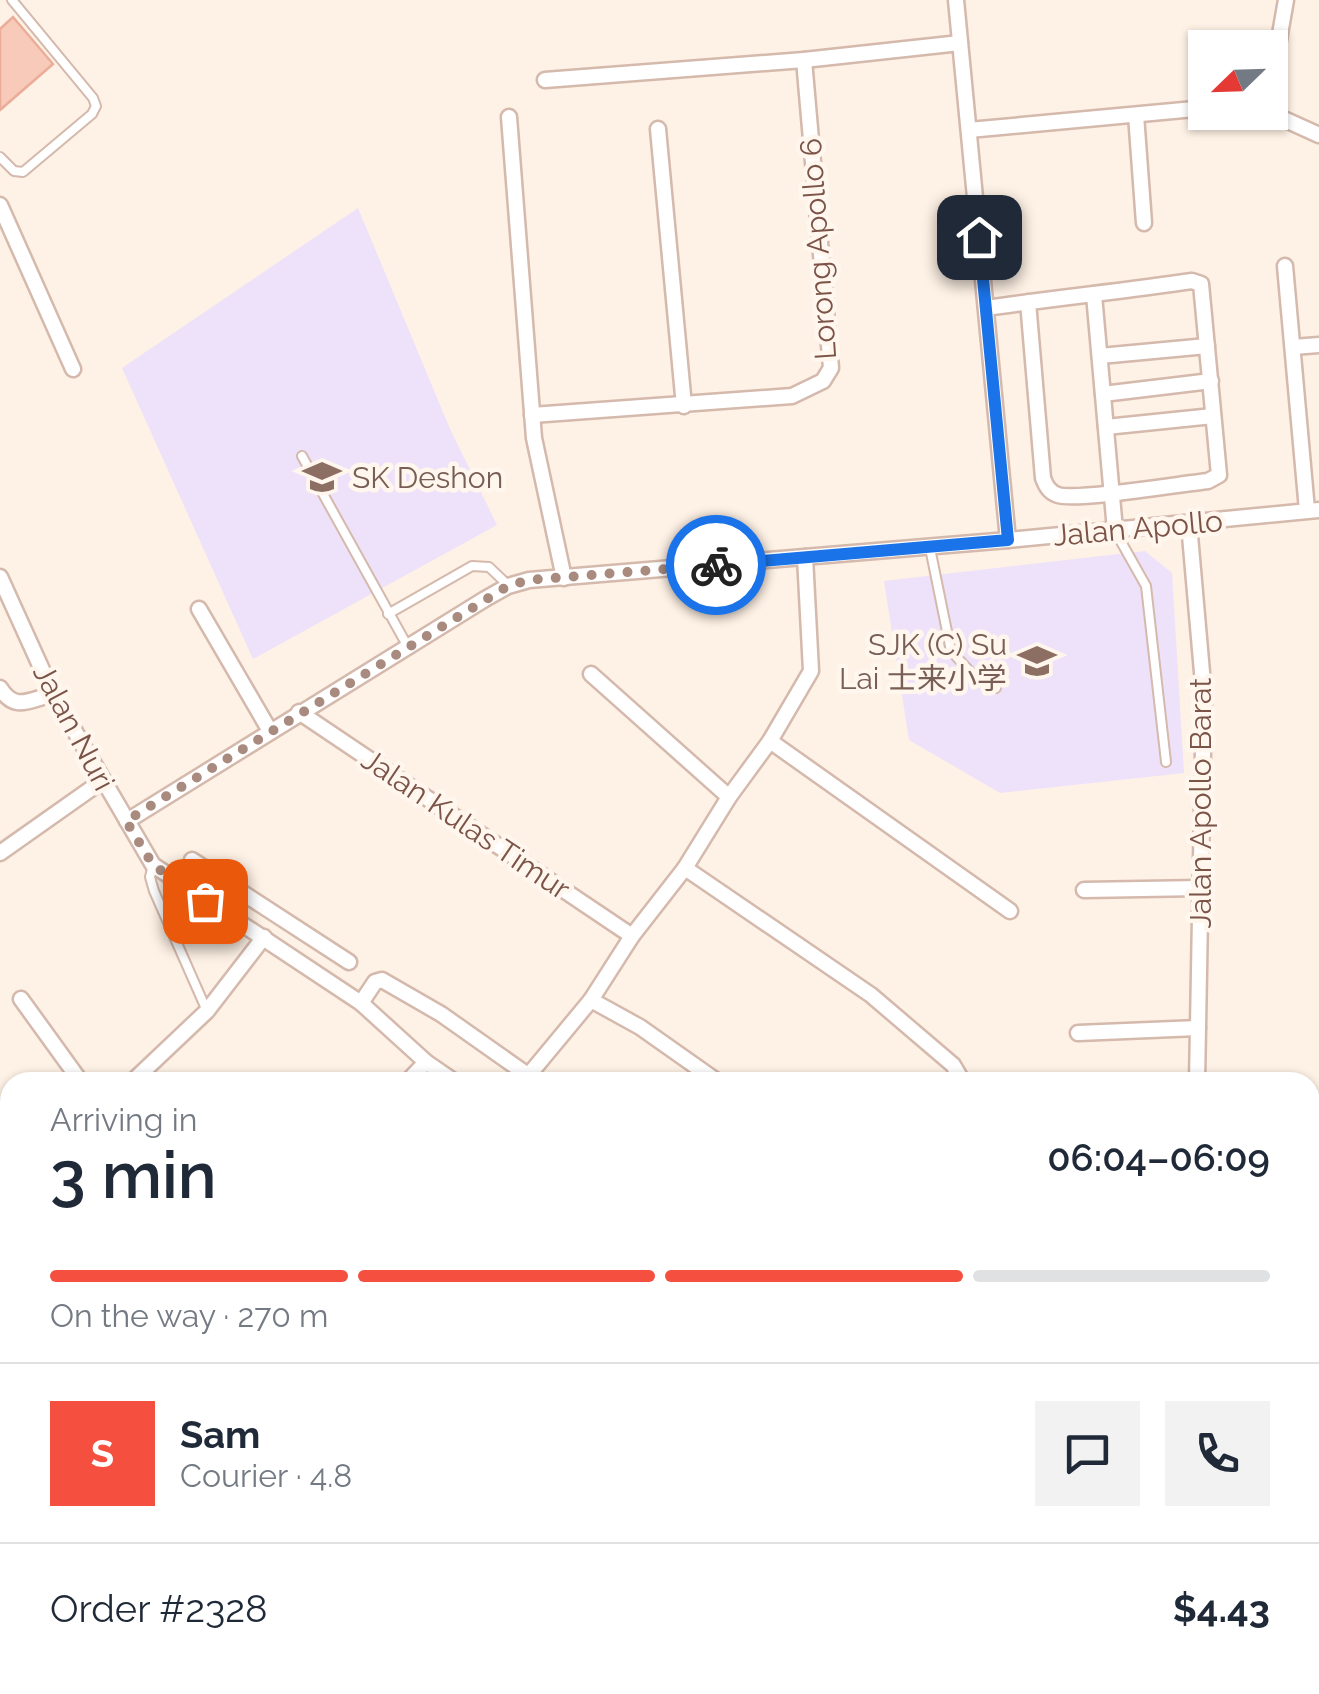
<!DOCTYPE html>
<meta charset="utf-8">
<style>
body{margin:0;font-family:Raleway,"Noto Sans SC",sans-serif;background:#f2f2f3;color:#1f2937;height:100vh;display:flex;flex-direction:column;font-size:38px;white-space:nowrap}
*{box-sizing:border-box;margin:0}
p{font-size:32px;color:#747a83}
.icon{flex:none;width:55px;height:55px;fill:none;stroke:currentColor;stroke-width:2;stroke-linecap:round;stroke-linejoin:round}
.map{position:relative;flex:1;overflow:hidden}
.drawer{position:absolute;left:0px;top:1072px;width:1320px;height:622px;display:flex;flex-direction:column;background:#fff;border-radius:30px 30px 0 0;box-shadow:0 2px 8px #0004}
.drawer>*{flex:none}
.needle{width:65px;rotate:247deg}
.fabs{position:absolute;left:1188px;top:30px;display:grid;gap:20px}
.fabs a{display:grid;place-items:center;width:100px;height:100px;border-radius:0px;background:#fff;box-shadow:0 2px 8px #0004;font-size:50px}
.pin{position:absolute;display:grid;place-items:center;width:85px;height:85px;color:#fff;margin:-42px;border-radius:20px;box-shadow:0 5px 15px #0006}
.courier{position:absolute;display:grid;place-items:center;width:100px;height:100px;margin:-50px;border:8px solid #1a73e8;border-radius:50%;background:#fff;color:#222;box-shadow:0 2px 12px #0007}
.head em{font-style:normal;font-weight:600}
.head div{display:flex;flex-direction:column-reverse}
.head{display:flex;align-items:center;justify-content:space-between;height:170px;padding:0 50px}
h1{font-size:65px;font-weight:600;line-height:75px}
.bar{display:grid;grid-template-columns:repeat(4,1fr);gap:15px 10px;align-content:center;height:120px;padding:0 50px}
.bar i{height:12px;border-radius:8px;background:#e0e1e3}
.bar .selected{background:#f44f3f}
.bar p{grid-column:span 4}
.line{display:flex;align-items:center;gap:25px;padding:0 50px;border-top:2px solid #e0e1e3}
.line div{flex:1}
.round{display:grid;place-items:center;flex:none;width:105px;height:105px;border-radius:0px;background:#f2f2f3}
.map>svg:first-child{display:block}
</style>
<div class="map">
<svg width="1319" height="1694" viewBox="0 0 1319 1694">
<defs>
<pattern id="water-waves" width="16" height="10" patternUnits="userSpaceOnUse" patternTransform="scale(2.5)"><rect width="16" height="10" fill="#b7eaea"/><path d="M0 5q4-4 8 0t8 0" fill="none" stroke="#9ac0bf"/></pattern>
</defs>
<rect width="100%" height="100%" fill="#fef1e5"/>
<g fill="#eee2fb">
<polygon points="358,208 450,429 497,525 253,659 122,368"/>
<polygon points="1145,551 1172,573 1184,773 1000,793 909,740 884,581"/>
<polygon points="1319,1655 1319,1694 1243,1694 1243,1685 1310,1685 1310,1656"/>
</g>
<g fill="url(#water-waves)" stroke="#9cdcdd" stroke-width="2.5">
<polygon points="0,1365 10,1375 10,1444 0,1435"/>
<polygon points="270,1685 347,1685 353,1694 280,1694"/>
</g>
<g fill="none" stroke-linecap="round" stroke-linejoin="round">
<g stroke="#9cdcdd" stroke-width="5">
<polyline points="1310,1359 1319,1358"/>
<polyline points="616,1694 633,1685"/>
</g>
</g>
<polygon fill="#f7caba" stroke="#ebad99" stroke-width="2.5" points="13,17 53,64 0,110 0,29"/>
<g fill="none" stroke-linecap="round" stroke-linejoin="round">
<g stroke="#d4b9ac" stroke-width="12">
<g id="lane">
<polyline points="0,157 14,171 23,172 92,114 96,106 93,98 12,0"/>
<polyline points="302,456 408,647"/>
<polyline points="1115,531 1146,586 1166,762"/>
<polyline points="930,548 951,651 977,679 996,688"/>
<polyline points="388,614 472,566 489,567 508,585"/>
<polyline points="153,865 150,877 154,891 207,1011"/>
<polyline points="1310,1647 1319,1647"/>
<polyline points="1250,1685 1250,1694"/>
<polyline points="1286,1685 1287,1694"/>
</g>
</g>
<g stroke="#d4b9ac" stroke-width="19">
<g id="street">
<polyline points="956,0 1008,540"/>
<polyline points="545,80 804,60 960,43"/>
<polyline points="1270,91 1286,0"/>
<polyline points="1268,112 1319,135"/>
<polyline points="1136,115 1144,223"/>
<polyline points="509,117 534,438 564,578"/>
<polyline points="658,129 684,406"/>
<polyline points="969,130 1205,108"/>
<polyline points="0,205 73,369"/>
<polyline points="1285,266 1307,510"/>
<polyline points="1094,295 1115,530"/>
<path d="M 986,308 C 1055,298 1124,291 1192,281 L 1201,284 L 1219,475 L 1208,481 C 1180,484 1078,501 1058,495 C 1049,492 1046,486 1043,478 L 1028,302"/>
<polyline points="1293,347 1319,345"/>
<polyline points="1100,356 1207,346"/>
<polyline points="1103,394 1211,381"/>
<polyline points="532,415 792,396 823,381 831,368 804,60"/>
<polyline points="1106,427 1213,416"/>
<polyline points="1189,524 1204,695 1197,1082"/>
<polyline points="0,577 53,694 153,865 361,1003 426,1062 455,1082"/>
<polyline points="199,609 270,731"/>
<polyline points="591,674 729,797"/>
<path d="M 0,688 C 15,712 29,700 53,694"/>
<polyline points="299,712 632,936"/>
<polyline points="770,741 1010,911"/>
<polyline points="127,821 485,599 508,586 529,580 1008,540 1319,510"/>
<polyline points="0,853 102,781"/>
<polyline points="192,860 349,962"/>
<polyline points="685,868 871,995 953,1065 963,1082"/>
<polyline points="1084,890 1200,888"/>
<polyline points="21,999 81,1082"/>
<polyline points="591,1000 640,1027 718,1082"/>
<polyline points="361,1003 375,982 382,980 441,1014 529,1076"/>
<polyline points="1078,1033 1198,1028"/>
<polyline points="132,1082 207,1011 264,937"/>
<polyline points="407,1082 426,1062"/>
<polyline points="523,1082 591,1000 632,936 685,868 729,797 770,741 811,671 805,557"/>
<polyline points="0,1195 10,1188"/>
<polyline points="0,1249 10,1265"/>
<polyline points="1310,1275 1319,1276"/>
<polyline points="0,1469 10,1477"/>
<polyline points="1310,1495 1319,1495"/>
<polyline points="243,1685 252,1694"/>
<polyline points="392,1685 399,1694"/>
<polyline points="758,1685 761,1694"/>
<polyline points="930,1685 933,1694"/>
<polyline points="431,1694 448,1685"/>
</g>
</g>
<use href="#lane" stroke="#fff" stroke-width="8"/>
<use href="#street" stroke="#fff" stroke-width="14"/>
</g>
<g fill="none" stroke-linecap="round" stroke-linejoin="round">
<polyline stroke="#a98a7e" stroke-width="10" stroke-dasharray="0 18" points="205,901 153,865 126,821 508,586 529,580 716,565"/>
<polyline stroke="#1a73e8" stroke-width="12" points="716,565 1008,540 979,237"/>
</g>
<defs>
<g id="school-bare" transform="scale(3)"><path d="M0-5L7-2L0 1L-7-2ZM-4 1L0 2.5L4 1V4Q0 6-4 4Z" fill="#8d6e63" stroke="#fff6ee" stroke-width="2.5" paint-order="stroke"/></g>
</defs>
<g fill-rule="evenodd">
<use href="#school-bare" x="322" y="477"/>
<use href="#school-bare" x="1037" y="661"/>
</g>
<g text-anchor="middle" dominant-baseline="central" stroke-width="9" stroke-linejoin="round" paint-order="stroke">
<g font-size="30" fill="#7b5347" stroke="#fff6ee">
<text transform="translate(818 249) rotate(-94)">Lorong Apollo 6</text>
<text transform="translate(1138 528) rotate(-5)">Jalan Apollo</text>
<text transform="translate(74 727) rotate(62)">Jalan Nuri</text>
<text transform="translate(1200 803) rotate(-90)">Jalan Apollo Barat</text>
<text transform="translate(466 824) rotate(34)">Jalan Kulas Timur</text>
</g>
<g font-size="30" fill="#785e54" stroke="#fff6ee" text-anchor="start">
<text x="352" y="477">SK Deshon</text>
<text x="1007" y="644" text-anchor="end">SJK (C) Su<tspan x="1007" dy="34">Lai 士来小学</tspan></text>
</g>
</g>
</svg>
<div class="fabs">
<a><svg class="needle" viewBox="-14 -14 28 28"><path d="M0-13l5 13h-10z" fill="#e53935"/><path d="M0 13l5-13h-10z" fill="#747a83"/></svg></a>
</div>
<div class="pin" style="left:205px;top:901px;background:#ea580c"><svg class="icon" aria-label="bag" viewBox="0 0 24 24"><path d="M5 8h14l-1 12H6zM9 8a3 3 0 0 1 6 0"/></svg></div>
<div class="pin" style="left:979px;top:237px;background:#1f2937"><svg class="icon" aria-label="home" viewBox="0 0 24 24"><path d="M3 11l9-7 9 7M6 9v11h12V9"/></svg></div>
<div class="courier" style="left:716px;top:565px"><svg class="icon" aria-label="bike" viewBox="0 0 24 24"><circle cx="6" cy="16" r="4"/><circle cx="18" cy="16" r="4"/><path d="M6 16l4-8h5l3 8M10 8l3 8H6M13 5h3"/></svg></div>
<section class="drawer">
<div class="head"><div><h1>3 min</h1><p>Arriving in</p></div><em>06:04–06:09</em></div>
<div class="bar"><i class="selected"></i><i class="selected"></i><i class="selected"></i><i></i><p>On the way · 270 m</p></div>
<div class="line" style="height:180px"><b class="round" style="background:#f44f3f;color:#fff">S</b><div><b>Sam</b><p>Courier · 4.8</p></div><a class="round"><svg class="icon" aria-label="chat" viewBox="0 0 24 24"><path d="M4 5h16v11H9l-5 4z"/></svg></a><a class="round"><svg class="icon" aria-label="phone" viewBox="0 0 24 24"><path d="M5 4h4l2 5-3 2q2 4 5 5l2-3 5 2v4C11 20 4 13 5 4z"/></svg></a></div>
<div class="line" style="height:130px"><div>Order #2328</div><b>$4.43</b></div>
</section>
</div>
